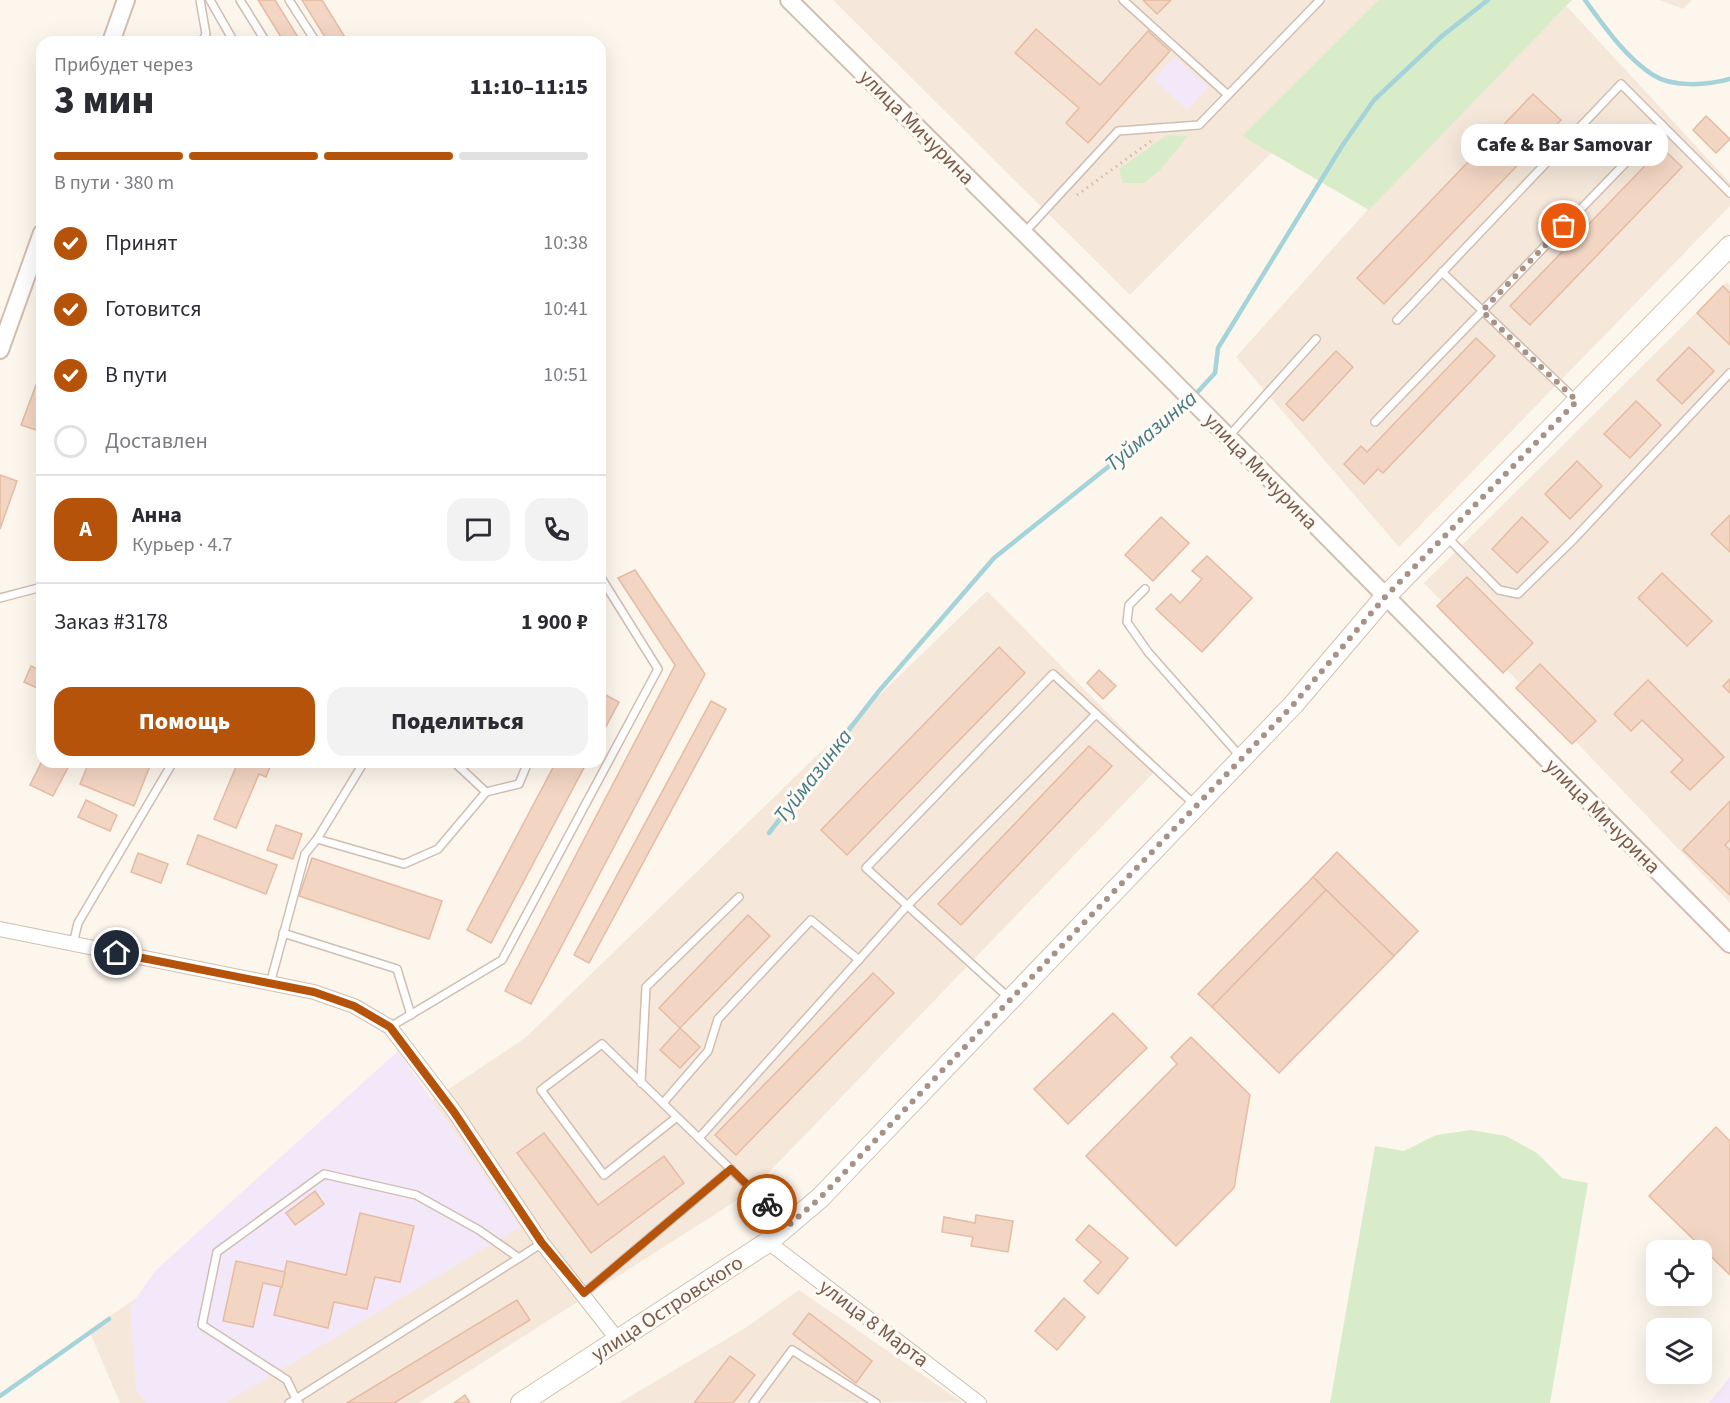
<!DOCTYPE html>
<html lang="ru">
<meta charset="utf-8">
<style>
body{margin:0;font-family:"Source Sans 3",sans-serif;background:#f2f2f3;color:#2b2b33;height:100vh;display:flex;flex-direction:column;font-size:22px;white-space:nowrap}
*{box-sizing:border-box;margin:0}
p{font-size:20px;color:#7c7c81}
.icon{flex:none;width:33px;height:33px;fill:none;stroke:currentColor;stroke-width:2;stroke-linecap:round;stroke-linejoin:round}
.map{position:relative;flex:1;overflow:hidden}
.drawer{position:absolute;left:36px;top:36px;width:570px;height:732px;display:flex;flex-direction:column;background:#fff;border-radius:18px;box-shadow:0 6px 24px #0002}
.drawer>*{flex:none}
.fabs{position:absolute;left:1646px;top:1240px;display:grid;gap:12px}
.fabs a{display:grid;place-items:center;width:66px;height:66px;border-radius:12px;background:#fff;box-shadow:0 6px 24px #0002;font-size:30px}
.pin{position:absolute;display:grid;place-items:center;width:51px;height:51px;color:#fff;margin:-26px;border:3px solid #fff;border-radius:50%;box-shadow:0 2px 6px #0007}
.courier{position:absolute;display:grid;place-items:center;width:60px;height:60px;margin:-30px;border:4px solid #b45309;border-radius:50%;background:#fff;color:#222;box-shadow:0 2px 8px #0007}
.bubble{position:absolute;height:42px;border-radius:18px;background:#fff;box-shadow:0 6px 24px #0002;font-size:20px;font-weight:800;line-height:42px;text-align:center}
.overview em{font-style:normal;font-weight:800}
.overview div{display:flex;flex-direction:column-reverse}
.overview{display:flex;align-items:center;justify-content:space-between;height:102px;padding:0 18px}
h1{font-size:39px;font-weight:800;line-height:45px}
.bar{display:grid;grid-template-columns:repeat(4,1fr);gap:9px 6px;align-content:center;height:72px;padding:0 18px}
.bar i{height:8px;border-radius:4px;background:#e1e1e2}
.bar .on{background:#b45309}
.bar p{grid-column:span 4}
.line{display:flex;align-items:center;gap:15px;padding:0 18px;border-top:2px solid #e1e1e2}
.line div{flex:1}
.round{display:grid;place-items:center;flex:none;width:63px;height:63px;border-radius:18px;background:#f2f2f3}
ol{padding:0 18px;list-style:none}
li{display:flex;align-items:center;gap:18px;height:66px}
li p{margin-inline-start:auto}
li .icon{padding:6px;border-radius:50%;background:#b45309;color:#fff;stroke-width:4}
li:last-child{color:#7c7c81}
li i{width:33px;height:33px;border:3px solid #e1e1e2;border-radius:50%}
.button{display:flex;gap:12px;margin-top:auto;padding:12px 18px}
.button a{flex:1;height:69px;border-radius:18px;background:#b45309;color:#fff;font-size:24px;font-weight:800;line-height:69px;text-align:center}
.button a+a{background:#f2f2f3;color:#2b2b33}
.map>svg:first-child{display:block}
</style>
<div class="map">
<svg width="1730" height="1403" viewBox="0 0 1730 1403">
<rect width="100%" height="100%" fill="#fdf6ec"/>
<g fill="#f5e8da">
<polygon points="833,0 1424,0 1130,295"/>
<polygon points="1555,0 1561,0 1730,183 1730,206 1399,547 1236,357"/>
<polygon points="1659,0 1692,0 1683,9"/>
<polygon points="1727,282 1730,285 1730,903 1424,583"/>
<polygon points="987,591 1160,766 750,1192 419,1403 120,1403 89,1330 525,1038"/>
<polygon points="799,1290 962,1402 619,1403 745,1328"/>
</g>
<g fill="#f3e8fa">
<polygon points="1175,57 1208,87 1187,110 1154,79"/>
<polygon points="398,1051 520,1227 225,1403 146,1403 136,1389 130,1307 155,1271"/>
<polygon points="1730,1377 1730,1403 1709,1403"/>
</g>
<g fill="#d8ecc9">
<polygon points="1379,0 1572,0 1369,210 1242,136"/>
<polygon points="1167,135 1188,136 1160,170 1144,183 1123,183 1119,169"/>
<polygon points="1471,1130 1506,1136 1537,1153 1562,1178 1588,1183 1550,1403 1330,1403 1375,1146 1404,1151 1436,1135"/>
</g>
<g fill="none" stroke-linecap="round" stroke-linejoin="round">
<g stroke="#a5d3da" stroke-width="4.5">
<path d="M 1585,0 C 1604,26 1625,57 1653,75 C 1673,88 1709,85 1730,79"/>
<polyline points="1193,397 1215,373 1218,348 1342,146 1374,100 1442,36 1488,0"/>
<polyline points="769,833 879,691 994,558 1188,403"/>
<polyline points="0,1396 109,1319"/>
</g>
</g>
<g fill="#f3d5c3" stroke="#e6bba3" stroke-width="1.5">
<polygon points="258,0 275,0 301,42 284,42"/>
<polygon points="302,0 322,0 348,42 328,42"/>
<polygon points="1143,0 1171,0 1157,14"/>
<polygon points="1036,29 1100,85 1148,31 1170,51 1088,143 1066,123 1079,108 1015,53"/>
<polygon points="1533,94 1561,120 1384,304 1357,278"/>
<polygon points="1706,116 1730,139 1716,153 1693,130"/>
<polygon points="1662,148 1682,167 1530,325 1510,306"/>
<polygon points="1723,286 1730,293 1730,345 1697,313"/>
<polygon points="1476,338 1495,356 1383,473 1378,469 1364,484 1344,464 1361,446 1367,452"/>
<polygon points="1689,347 1714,371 1682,404 1657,380"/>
<polygon points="1336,351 1353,367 1303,421 1286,404"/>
<polygon points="42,369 42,432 21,425"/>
<polygon points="1636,401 1661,425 1630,458 1604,434"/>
<polygon points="1577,461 1602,486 1570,519 1545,494"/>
<polygon points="0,475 17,481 0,529"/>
<polygon points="1730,515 1730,552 1711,534"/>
<polygon points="1161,517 1189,543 1153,581 1125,555"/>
<polygon points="1522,517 1548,542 1517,573 1492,549"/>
<polygon points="1207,556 1252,598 1202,652 1156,609 1171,594 1180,603 1202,579 1192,571"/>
<polygon points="635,570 705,674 531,1004 505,991 675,665 618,578"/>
<polygon points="1662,573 1712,621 1687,646 1638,598"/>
<polygon points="1467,577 1533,643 1503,673 1437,606"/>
<polygon points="999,647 1025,673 847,855 821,830"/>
<polygon points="1540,664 1596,721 1572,744 1516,688"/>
<polygon points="31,666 42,671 42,690 24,682"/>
<polygon points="1099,670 1116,686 1103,699 1087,683"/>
<polygon points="1730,679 1730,693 1723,686"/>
<polygon points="1648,680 1724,757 1690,790 1671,772 1683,760 1642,720 1631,731 1614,714"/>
<polygon points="600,692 619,702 600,738"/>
<polygon points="711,701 726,709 589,963 574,955"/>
<polygon points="1089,746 1112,766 961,925 938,904"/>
<polygon points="42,761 71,762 53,796 30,785"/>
<polygon points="89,762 139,762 150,766 134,806 80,784"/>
<polygon points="238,762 272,762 266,777 259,774 236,828 214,819"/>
<polygon points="556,762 587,762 491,943 467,930"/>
<polygon points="86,800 117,815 110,831 78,817"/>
<polygon points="1730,801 1730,840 1725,845 1730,850 1730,895 1683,850"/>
<polygon points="276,825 302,834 293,859 267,850"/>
<polygon points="198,835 277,865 266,894 187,864"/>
<polygon points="1337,852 1418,931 1394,956 1313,877"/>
<polygon points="138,853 168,864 161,883 131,872"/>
<polygon points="312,858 442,901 429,939 299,896"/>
<polygon points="1313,877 1326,890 1212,1007 1198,994"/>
<polygon points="1326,890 1394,956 1279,1073 1212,1007"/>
<polygon points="748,915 770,936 680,1028 659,1008"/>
<polygon points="873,973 894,993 736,1155 715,1135"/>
<polygon points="1113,1013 1147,1048 1068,1124 1034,1089"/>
<polygon points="680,1028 700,1047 680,1068 660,1050"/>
<polygon points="1191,1037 1250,1095 1234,1188 1176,1246 1086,1156 1177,1064 1171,1057"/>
<polygon points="1716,1127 1730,1141 1730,1275 1649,1196"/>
<polygon points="544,1133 598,1205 664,1156 684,1183 591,1253 517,1153"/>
<polygon points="315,1191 324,1204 295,1225 286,1213"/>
<polygon points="360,1213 414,1226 400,1282 375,1277 367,1309 334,1302 328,1328 274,1315 287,1261 346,1275"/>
<polygon points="976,1215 1013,1221 1008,1252 971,1246 973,1237 942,1232 944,1217 975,1223"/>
<polygon points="1089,1225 1128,1258 1098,1294 1084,1281 1101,1262 1076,1240"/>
<polygon points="236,1261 285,1272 282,1287 263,1283 253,1327 223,1321"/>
<polygon points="1064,1298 1085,1317 1057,1350 1035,1331"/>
<polygon points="517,1300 530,1320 394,1403 347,1403"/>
<polygon points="809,1313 872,1361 856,1383 793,1334"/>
<polygon points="730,1356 755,1375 733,1403 694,1403"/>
<polygon points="465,1395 470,1403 454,1403"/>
</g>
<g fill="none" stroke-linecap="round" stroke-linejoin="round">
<g stroke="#d1beb0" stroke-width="10">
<g id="service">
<polyline points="200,0 206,34 202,42"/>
<polyline points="210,0 234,42"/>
<polyline points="240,0 266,42"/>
<polyline points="289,0 316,42"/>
<polyline points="1123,0 1228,95"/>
<polyline points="1024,233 1118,131 1199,125 1320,0"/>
<polyline points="1442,272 1577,401"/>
<polyline points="1397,320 1621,84 1730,193"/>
<polyline points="1375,422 1662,125"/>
<polyline points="1229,436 1316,339"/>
<polyline points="1447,537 1499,590 1518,594 1572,541 1730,373"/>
<polyline points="1145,589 1129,605 1127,622 1148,652 1240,756"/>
<polyline points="0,598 42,587"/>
<polyline points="454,762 486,792"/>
<polyline points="317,839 364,762"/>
<polyline points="283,933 397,969 411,1015"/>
<polyline points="73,944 78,923 173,762"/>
<polyline points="270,984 305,854 317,839 404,864 438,849 486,792 519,784 528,762"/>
<polyline points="1009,998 866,868 1053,674 1194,804"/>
<polyline points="390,1027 502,960 658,669 600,576"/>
<polyline points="641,1083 646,987 739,897"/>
<polyline points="663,1103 708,1051 718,1019 811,920 859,960"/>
<path d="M 677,1117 L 604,1175 L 541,1090 L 602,1044 C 663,1104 725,1164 787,1224"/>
<polyline points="699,1138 907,906 1096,714"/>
<polyline points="519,1258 479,1230 416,1195 324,1174 217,1252 202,1325 287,1380 296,1399 519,1258 542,1243"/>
<polyline points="584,1293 731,1169"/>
<polyline points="289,1403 296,1399 299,1403"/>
<polyline points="753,1403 792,1350 876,1403"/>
</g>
</g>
<g stroke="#d1beb0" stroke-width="16">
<g id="minor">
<polyline points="0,929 314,992 354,1006 390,1027 454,1111 542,1243 618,1340"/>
<polyline points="768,1242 979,1403"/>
</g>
</g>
<g stroke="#d1beb0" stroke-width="20">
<g id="tertiary">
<polyline points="789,0 1159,367 1730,944"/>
<polyline points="111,42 126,0"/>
<polyline points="0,350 42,233"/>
</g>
</g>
<g stroke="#d6c0b0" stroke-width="22">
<polyline id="secondary" points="521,1403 768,1242 820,1198 1293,705 1385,597 1730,246"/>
</g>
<polyline stroke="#d9b8a5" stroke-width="3" stroke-dasharray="1.5 4.5" stroke-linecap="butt" points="1077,195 1154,139"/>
<use href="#service" stroke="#fff" stroke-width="7"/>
<use href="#minor" stroke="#fff" stroke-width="14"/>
<use href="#tertiary" stroke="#fff" stroke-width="16"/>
<use href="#secondary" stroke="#fff" stroke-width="20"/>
</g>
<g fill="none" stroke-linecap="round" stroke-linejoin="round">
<polyline stroke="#a89285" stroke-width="6" stroke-dasharray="0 10.8" points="767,1204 789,1225 820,1198 1293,705 1385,597 1577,401 1482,311 1564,226"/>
<polyline stroke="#b45309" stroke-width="8" points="117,953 314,992 354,1006 390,1027 454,1112 542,1243 584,1293 731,1169 767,1204"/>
</g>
<g text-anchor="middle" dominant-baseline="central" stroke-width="6" stroke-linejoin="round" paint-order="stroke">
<g font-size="21" fill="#7a5c4d" stroke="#fffaf3">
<text transform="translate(917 127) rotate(45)">улица Мичурина</text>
<text transform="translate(1261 471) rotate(46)">улица Мичурина</text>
<text transform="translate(1603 816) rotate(45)">улица Мичурина</text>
<text transform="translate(667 1308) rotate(-33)">улица Островского</text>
<text transform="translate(874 1323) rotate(37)">улица 8 Марта</text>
</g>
<g font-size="22" font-style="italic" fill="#437c86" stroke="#fffaf3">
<text transform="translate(1151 431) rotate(-40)">Туймазинка</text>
<text transform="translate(813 776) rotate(-52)">Туймазинка</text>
</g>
</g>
</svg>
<div class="fabs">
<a><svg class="icon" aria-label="locate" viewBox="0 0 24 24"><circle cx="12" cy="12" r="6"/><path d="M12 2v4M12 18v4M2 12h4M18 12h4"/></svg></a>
<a><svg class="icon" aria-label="layers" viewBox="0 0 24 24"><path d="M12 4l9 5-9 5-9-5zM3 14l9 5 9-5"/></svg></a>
</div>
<div class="pin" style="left:1564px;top:226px;background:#ea580c"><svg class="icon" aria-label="bag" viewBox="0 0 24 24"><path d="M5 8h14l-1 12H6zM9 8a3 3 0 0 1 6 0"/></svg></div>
<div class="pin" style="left:117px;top:953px;background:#1f2937"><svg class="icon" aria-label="home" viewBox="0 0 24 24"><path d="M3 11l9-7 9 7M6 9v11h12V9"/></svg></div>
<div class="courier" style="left:767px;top:1204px"><svg class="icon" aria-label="bike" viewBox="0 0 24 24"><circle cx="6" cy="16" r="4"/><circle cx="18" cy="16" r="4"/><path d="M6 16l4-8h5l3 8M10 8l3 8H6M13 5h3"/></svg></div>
<div class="bubble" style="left:1461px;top:124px;width:207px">Cafe &amp; Bar Samovar</div>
<section class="drawer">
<div class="overview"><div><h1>3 мин</h1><p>Прибудет через</p></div><em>11:10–11:15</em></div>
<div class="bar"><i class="on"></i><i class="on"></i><i class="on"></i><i></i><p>В пути · 380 m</p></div>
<ol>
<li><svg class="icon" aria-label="check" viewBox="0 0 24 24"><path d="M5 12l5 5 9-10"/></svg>Принят<p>10:38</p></li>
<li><svg class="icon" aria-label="check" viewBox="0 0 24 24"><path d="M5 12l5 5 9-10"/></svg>Готовится<p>10:41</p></li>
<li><svg class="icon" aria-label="check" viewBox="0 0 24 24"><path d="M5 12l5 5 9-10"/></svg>В пути<p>10:51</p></li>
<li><i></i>Доставлен</li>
</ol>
<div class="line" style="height:108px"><b class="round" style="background:#b45309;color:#fff">А</b><div><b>Анна</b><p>Курьер · 4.7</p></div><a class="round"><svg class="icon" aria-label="chat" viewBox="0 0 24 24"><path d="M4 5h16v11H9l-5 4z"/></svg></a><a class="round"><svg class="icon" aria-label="phone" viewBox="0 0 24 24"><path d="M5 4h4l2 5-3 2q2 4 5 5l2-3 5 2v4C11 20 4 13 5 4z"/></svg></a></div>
<div class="line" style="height:78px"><div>Заказ #3178</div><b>1 900 ₽</b></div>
<div class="button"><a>Помощь</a><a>Поделиться</a></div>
</section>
</div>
